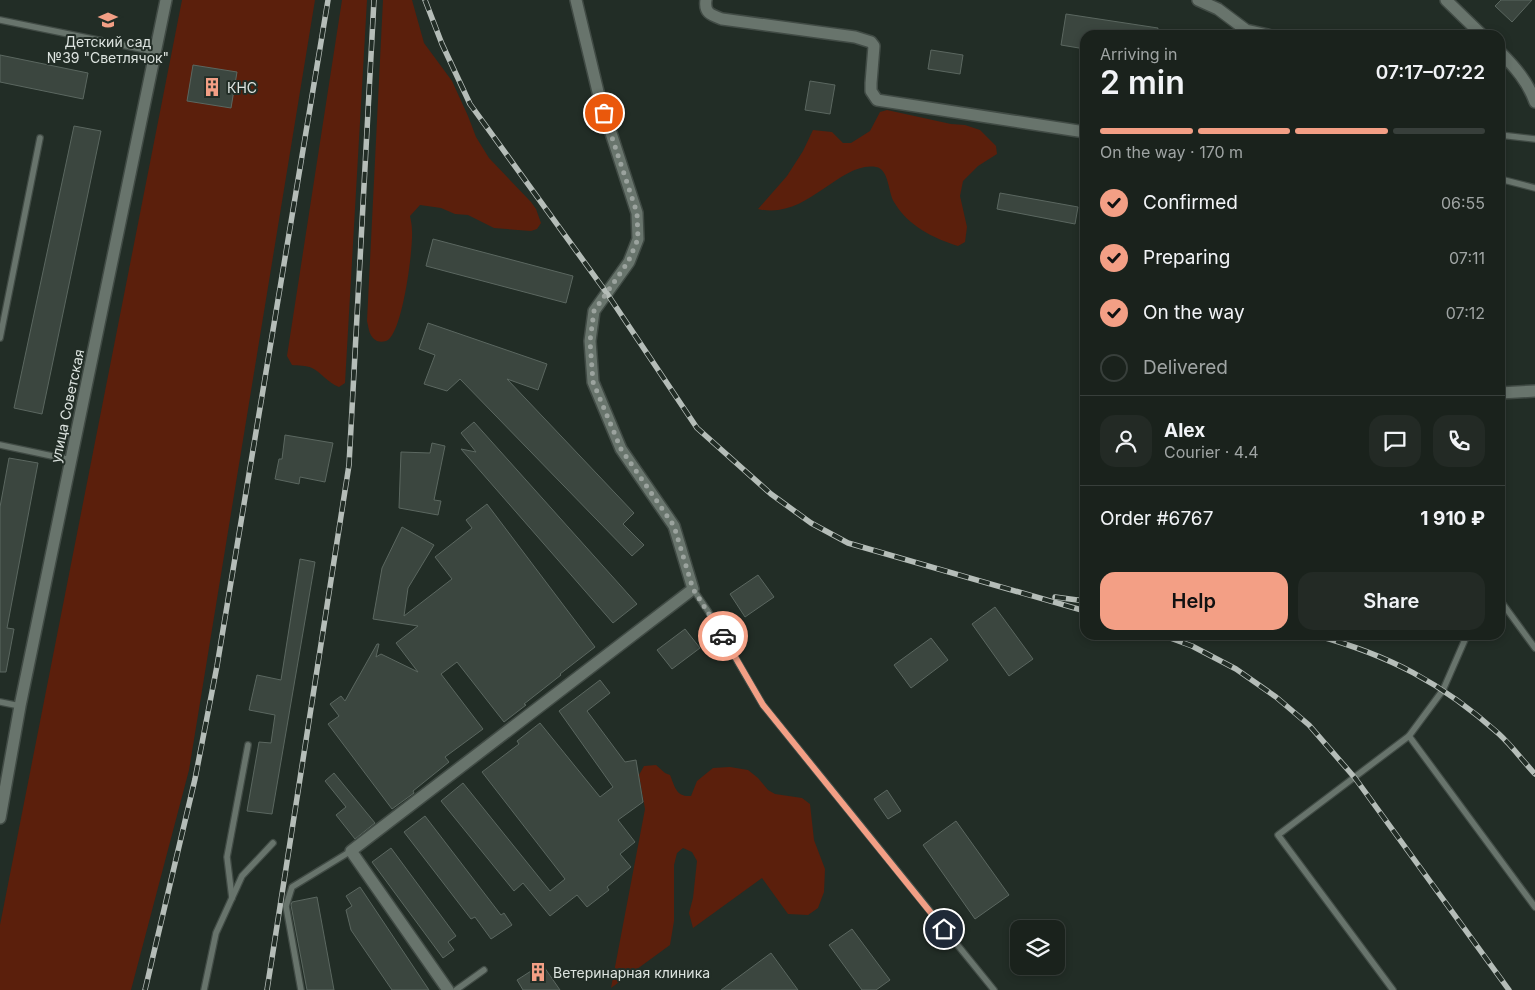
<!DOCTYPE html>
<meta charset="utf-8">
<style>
body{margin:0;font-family:Inter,sans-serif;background:#232a25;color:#f1f3f6;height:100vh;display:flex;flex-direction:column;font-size:19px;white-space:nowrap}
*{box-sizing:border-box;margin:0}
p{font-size:16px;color:#9fa4a3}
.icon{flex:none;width:28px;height:28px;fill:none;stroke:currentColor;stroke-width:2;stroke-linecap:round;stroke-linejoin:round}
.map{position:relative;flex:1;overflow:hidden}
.drawer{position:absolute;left:1080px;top:30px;width:425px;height:610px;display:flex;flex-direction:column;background:#1a221c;border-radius:15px;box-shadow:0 2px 8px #0003,0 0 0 1px #383f3b}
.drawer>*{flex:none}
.tools{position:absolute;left:1010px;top:920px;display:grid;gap:10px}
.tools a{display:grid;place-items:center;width:55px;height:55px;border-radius:10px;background:#1a221c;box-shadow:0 2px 8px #0003,0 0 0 1px #383f3b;font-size:25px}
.pin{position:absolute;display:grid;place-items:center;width:42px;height:42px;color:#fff;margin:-21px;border:2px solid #fff;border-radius:50%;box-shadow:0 1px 5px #0007}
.courier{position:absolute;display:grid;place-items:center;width:50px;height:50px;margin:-25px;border:4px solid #f39f85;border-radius:50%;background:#fff;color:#222;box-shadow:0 1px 6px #0007}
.head em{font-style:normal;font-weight:600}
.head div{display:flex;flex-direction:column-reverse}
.head{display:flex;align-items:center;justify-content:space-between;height:85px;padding:0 20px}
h1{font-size:32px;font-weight:600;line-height:38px}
.bar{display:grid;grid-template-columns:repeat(4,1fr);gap:8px 5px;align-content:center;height:60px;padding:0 20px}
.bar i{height:6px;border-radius:4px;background:#383f3b}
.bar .active{background:#f39f85}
.bar p{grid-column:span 4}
.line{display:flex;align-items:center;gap:12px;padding:0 20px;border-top:1px solid #383f3b}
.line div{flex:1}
.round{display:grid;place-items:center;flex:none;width:52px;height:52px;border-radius:15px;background:#232a25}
ol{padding:0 20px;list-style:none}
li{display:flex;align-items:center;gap:15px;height:55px}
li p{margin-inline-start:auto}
li .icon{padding:5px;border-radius:50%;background:#f39f85;color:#111;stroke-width:4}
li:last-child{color:#9fa4a3}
li i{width:28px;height:28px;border:2px solid #383f3b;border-radius:50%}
.primary-button{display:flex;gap:10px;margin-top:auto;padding:10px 20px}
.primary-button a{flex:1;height:58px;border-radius:15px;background:#f39f85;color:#111;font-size:20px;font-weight:600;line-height:58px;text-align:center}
.primary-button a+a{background:#232a25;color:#f1f3f6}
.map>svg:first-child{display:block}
</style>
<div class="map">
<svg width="1535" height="990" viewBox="0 0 1535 990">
<rect width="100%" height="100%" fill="#222d26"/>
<g fill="#5b1f0c">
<polygon points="182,0 315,0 189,770 131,990 0,990 0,925"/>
<path d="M 342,0 L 367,0 L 345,383 L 339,387 C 328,383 322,373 312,368 C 306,365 298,366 292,365 L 287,356 Z"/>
<path d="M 383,0 L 412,0 L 424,43 L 452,81 L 468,116 L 476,137 L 489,158 L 531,202 L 536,209 L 541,223 L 537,229 L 531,231 L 494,228 L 468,215 L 455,214 L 441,208 L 420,205 L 410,216 C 411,221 412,226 412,231 C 413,250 403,329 388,340 C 385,342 380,342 377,341 C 369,337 369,329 367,321 Z"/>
<path d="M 887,110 L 951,124 L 965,125 L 980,130 L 996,146 L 997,154 L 978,166 L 963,181 L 960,196 L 967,227 L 965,242 L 958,246 C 933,238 908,226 894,202 C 888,192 889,169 876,167 C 839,161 807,221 758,209 L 787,176 L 803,151 L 813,130 L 832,132 L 843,143 L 851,143 L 870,131 L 880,112 Z"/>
<path d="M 656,765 L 665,773 L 670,775 C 675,787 676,797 691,796 L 697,781 L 713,768 L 730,767 L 748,770 L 758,778 L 768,790 L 775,794 L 802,798 L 810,804 L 814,840 L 825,869 L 824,892 L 818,908 L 808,915 L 788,914 L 762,878 L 693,928 L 689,913 L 693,898 L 697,861 L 692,852 L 683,848 L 677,853 L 674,865 L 674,921 L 670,945 L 611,988 L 645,809 L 639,775 L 644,766 Z"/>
</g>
<g fill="#3b463f" stroke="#5b6760">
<polygon points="1501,0 1532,0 1512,22 1495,6"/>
<polygon points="1066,14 1158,28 1157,35 1085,35 1085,49 1061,45"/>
<polygon points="931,50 963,55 960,74 928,69"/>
<polygon points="0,55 88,73 83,99 0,82"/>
<polygon points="193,65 237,72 231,108 187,101"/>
<polygon points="810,81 835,85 830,114 805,110"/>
<polygon points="74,126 101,131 42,414 14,408"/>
<polygon points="1000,193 1078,207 1075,224 997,209"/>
<polygon points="433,239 573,276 566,303 426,266"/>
<polygon points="428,323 547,364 538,390 507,379 634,513 623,524 644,545 632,556 460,379 447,391 424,384 435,355 419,349"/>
<polygon points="474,422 637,604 613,623 461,449 476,452 461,433"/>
<polygon points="285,435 333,443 325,482 300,477 299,484 275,479 279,459 282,459"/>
<polygon points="432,443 445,446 434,500 441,501 438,515 399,508 401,452 430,453"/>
<polygon points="9,458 38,463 7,628 14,629 6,672 0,672 0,507"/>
<polygon points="487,504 595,647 560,674 561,675 524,704 526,705 504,722 457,662 441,674 483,729 445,757 449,762 413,791 414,793 392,809 328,724 339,716 330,704 341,696 345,701 377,644 379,644 376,657 381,654 418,672 396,643 418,626 373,619 382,568 402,527 434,545 408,588 404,616 452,579 435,557 472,528 466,520"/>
<polygon points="300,559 315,562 272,814 247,811 259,742 271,743 275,715 249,710 257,675 281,680"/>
<polygon points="758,575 774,597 745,617 730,594"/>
<polygon points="995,607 1033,659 1009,676 972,624"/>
<polygon points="685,629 700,648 672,669 657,650"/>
<polygon points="931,638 948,660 911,688 894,665"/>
<polygon points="600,680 610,693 587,711 625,762 636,760 643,802 618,820 635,842 620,854 631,867 607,887 609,890 587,907 577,895 550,916 523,883 514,891 441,801 463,783 550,891 565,879 482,772 519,744 517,741 540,723 600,797 613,787 559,711"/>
<polygon points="334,773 375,823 355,839 336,815 346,807 325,781"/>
<polygon points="887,790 901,811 888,819 874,799"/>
<polygon points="425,816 501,915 504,913 512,925 491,939 475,917 471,919 404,832"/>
<polygon points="956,821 1009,895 975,919 923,845"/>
<polygon points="391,848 456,936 448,942 454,950 443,958 372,862"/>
<polygon points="360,887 429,990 392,990 351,930 346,910 352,906 346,896"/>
<polygon points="317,897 334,990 307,990 291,905 292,902"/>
<polygon points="852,929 890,980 876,990 862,990 829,945"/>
<polygon points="771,953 798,990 721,990"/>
<polygon points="542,964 560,990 523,990 517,980"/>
</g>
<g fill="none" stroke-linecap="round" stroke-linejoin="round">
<g stroke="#414b45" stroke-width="8">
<g id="lane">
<polyline points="0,20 156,52"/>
<polyline points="1500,135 1535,139"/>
<polyline points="1500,179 1535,188"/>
<polyline points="0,338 40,138"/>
<polyline points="0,445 71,460"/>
<polyline points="693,589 708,611 763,705 994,990"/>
<polyline points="1500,600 1535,648"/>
<polyline points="0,702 20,706"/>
<polyline points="1409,736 1535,907"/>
<polyline points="232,898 227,857 248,745"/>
<polyline points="204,990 216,933 242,876 273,843"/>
<polyline points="301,990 286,906 292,887 351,851"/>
<polyline points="456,990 484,970"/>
<polyline points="1393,990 1278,835 1409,736 1443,690 1467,635"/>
</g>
</g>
<g stroke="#414b45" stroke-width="14">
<g id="street">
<path d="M 706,0 C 704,13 711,15 722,19 L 855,37 L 871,42 L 874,46 L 871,83 L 871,91 L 877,100 L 1085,132"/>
<polyline points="1198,0 1218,9 1246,30 1268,35"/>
<polyline points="1446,0 1482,35"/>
<path d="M 1500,52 C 1515,67 1528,82 1535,102"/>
<polyline points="1500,393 1535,391"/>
<polyline points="0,818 20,706 166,0"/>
<polyline points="448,990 351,851 693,589 674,526 621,449 593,382 590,341 594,311 629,262 638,239 637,213 599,96 576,0"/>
</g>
</g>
<use href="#lane" stroke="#68746c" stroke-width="5.5"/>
<use href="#street" stroke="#68746c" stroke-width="11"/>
<g stroke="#b5bdb8" stroke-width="5.5">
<g id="rail">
<polyline points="425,0 442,44 470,104 606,292 697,428 771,494 811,523 848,543 1085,611"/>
<polyline points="1055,597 1085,601"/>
<polyline points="1162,635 1192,646 1236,669 1276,697 1309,725 1355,778 1509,990"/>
<path d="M 1315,635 C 1389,655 1442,683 1499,734 C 1512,746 1523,761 1535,774"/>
<polyline points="145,990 195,779 217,666 328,0"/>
<polyline points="267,990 349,465 374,0"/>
</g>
</g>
<use href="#rail" stroke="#222d26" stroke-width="4" stroke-dasharray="11" stroke-linecap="butt"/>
</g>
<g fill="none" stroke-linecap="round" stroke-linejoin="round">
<polyline stroke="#9ba39e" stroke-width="5" stroke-dasharray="0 9" points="604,113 637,213 638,239 628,262 594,311 590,341 593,382 621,449 674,526 693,589 723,636"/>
<polyline stroke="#f39f85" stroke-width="6" points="723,636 763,705 944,929"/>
</g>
<defs>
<g id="school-bare" transform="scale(1.5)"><path d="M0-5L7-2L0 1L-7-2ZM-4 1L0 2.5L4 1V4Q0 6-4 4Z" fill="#f39f85" stroke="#222d26" stroke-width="2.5" paint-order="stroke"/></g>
<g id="building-bare" transform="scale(1.5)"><path d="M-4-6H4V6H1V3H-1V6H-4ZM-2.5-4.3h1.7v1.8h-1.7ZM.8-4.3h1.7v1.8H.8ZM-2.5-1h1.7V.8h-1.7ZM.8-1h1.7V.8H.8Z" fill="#f39f85" stroke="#222d26" stroke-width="2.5" paint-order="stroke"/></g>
</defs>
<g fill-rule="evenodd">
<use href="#school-bare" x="108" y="20"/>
<use href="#building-bare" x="212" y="87"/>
<use href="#building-bare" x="538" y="972"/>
</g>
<g text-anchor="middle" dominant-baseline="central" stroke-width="4" stroke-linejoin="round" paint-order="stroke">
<g font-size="14" fill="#dce3df" stroke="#222d26" text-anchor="start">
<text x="108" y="41" text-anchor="middle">Детский сад<tspan x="108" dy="16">№39 "Светлячок"</tspan></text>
<text x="227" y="87">КНС</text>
<text x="553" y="972">Ветеринарная клиника</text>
</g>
<g font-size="14" fill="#dce3df" stroke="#222d26">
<text transform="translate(67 406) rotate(-78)">улица Советская</text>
</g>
</g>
</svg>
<div class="tools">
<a><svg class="icon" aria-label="layers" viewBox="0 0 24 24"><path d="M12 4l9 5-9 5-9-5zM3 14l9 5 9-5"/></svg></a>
</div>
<div class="pin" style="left:604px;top:113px;background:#ea580c"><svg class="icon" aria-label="bag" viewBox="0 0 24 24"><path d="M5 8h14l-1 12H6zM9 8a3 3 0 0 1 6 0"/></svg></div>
<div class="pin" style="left:944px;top:929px;background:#1f2937"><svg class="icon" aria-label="home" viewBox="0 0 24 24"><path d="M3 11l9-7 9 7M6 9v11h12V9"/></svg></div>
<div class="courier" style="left:723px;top:636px"><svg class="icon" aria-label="car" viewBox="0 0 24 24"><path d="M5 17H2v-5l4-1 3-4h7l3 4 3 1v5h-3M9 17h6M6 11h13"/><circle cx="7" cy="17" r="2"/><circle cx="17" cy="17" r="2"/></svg></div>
<section class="drawer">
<div class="head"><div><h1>2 min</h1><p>Arriving in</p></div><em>07:17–07:22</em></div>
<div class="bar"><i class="active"></i><i class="active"></i><i class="active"></i><i></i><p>On the way · 170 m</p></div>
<ol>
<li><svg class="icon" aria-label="check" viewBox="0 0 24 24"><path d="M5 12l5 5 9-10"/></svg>Confirmed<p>06:55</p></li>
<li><svg class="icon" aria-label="check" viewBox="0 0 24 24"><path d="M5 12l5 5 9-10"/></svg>Preparing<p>07:11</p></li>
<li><svg class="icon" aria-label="check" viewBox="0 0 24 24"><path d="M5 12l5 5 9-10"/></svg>On the way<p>07:12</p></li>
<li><i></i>Delivered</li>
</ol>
<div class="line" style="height:90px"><a class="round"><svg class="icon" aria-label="person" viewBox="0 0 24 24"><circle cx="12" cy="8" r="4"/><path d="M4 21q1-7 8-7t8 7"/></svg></a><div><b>Alex</b><p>Courier · 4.4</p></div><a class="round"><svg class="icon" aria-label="chat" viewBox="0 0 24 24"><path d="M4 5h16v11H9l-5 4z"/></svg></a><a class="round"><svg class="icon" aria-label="phone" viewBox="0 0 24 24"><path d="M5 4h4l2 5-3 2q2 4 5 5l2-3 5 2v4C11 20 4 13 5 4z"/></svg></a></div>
<div class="line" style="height:65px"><div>Order #6767</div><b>1 910 ₽</b></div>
<div class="primary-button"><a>Help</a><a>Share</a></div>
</section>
</div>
